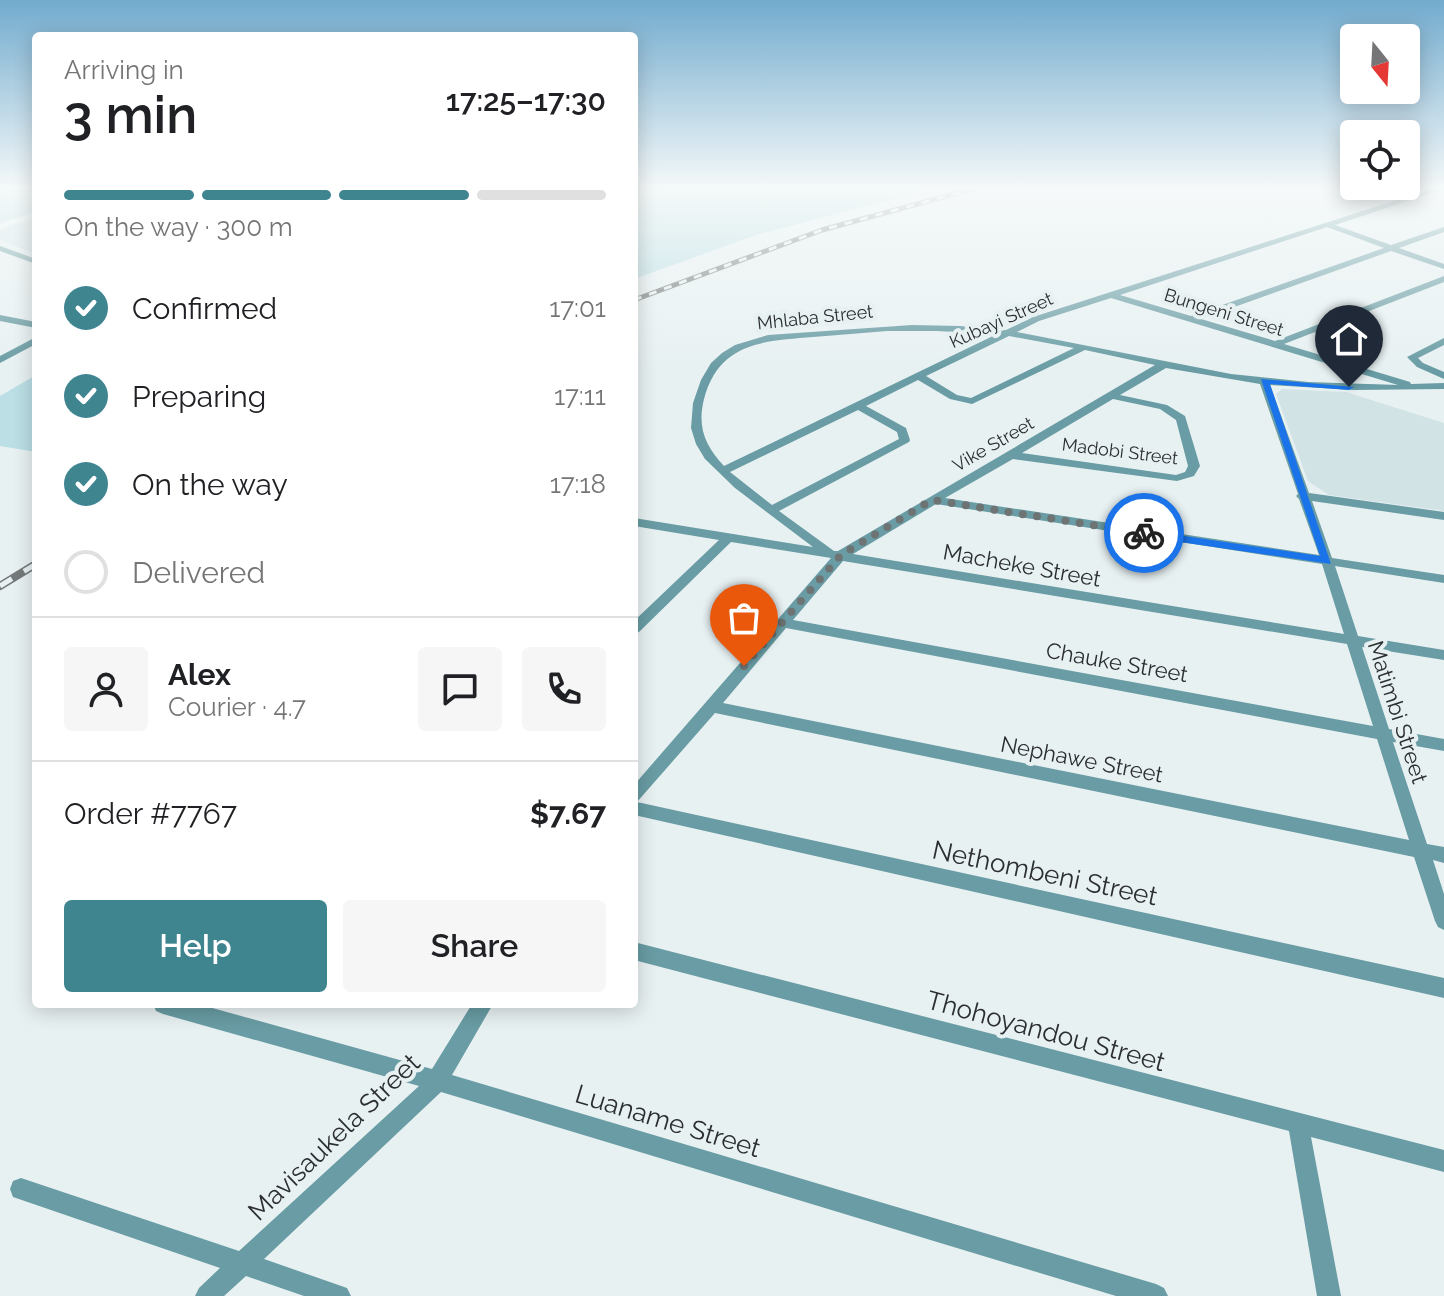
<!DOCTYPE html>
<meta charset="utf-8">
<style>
body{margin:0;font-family:Raleway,sans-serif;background:#f6f6f6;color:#202124;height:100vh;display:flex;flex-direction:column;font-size:30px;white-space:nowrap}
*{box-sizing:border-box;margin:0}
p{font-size:26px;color:#757577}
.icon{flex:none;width:44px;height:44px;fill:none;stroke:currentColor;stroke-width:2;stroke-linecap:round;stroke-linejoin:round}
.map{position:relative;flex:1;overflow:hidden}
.sheet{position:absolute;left:32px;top:32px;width:606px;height:976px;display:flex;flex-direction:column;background:#fff;border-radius:8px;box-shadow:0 4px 20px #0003}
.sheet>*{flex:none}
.needle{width:52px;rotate:162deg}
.fabs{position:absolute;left:1340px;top:24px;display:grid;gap:16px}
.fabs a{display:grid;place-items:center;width:80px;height:80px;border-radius:8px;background:#fff;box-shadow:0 4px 20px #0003;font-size:40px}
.pin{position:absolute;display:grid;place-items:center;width:68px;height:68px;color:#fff;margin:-82px -34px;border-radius:50% 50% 50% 0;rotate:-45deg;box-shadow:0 0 8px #0007}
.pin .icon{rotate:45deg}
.courier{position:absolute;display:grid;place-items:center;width:80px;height:80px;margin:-40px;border:6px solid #1a73e8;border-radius:50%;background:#fff;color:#222;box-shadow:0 2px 10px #0007}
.overview em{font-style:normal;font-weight:600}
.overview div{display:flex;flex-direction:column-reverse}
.overview{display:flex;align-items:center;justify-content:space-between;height:136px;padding:0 32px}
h1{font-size:52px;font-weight:600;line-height:60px}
.bar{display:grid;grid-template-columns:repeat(4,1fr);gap:12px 8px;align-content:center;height:96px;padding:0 32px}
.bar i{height:10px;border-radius:6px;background:#e0e0e0}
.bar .active{background:#3f8590}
.bar p{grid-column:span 4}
.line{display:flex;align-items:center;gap:20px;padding:0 32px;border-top:2px solid #e0e0e0}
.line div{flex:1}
.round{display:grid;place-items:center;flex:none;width:84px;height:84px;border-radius:8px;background:#f6f6f6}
ol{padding:0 32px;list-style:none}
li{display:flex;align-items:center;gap:24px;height:88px}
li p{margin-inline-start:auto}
li .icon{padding:8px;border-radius:50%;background:#3f8590;color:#fff;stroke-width:4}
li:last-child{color:#757577}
li i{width:44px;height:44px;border:4px solid #e0e0e0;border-radius:50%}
.cta{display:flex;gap:16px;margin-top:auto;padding:16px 32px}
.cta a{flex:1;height:92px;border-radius:8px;background:#3f8590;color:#fff;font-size:32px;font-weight:600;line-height:92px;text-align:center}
.cta a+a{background:#f6f6f6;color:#202124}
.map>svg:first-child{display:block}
</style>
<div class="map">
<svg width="1444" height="1296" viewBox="0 0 1444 1296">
<rect width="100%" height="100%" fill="#e8f1f2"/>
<g fill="#d2e3e6">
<polygon points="36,217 36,254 0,240 0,229"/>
<polygon points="1282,389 1346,392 1444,423 1444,511 1329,495 1308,481 1276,394"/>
</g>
<g fill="#bbdfe5">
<polygon points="0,188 36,190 36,212 0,223"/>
<polygon points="634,188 935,188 759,234 634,279"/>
<polygon points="36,375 36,452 0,446 0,396"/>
</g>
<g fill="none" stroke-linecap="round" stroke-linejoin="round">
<g fill="#699ca4" fill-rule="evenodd">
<path d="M 1434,188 L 1444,189 L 1335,225 L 1391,245 L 1444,227 L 1444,232 L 1399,248 L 1444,264 L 1444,269 L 1391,251 L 1201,319 L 1275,341 L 1444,276 L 1444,282 L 1284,344 L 1410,382 L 1411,384 L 1444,383 L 1444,389 L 1354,390 L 1270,385 L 1309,493 L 1444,512 L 1444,520 L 1312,501 L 1332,558 L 1444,575 L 1444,583 L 1335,566 L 1358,636 L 1444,650 L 1444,660 L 1362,647 L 1389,729 L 1444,739 L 1444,751 L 1393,742 L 1427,844 L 1444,847 L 1444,863 L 1433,860 L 1444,894 L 1444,930 L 1438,927 L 1435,921 L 1414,857 L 715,713 L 637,802 L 1444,978 L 1444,998 L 634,815 L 634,785 L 831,558 L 731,542 L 639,632 L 634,634 L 634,621 L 719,540 L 634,526 L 634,518 L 813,547 L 735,488 L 705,459 L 696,444 L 691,428 L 693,403 L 701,380 L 711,363 L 722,353 L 735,345 L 768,335 L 912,325 L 960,326 L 1006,330 L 1033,317 ZM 1327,227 L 1384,248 L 1191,316 L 1120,295 ZM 1111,298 L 1398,385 L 1308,382 L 1231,374 L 1017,332 L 1039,321 ZM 887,331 L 936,331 L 997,334 L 724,466 C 705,446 697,427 704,399 C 719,342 764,341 813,337 C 838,335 863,333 887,331 ZM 1009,336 L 1074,348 L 971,398 L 957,395 L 926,376 ZM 1085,350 L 1155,365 L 838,551 L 834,551 L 779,511 L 909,442 L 910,440 L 906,428 L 866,406 L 918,380 L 950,399 L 972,404 ZM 1166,368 L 1260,384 L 1298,494 L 1296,496 L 1299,499 L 1319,555 L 945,498 L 1013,459 L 1177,481 L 1194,476 L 1200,466 L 1185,416 L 1167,405 L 1120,395 ZM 1113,399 L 1160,409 L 1176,420 L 1188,466 L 1185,472 L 1176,475 L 1022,453 ZM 858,410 L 897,432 L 899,439 L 772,505 L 730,472 ZM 936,504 L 1322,564 L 1344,634 L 853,554 ZM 843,561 L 1347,644 L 1373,726 L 793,620 ZM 786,628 L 1377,739 L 1409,840 L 723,703 Z"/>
<polygon points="0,246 36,259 36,264 0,251"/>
<polygon points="0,315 36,322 36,328 0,321"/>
<polygon points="36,337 36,344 0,363 0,356"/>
<polygon points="1444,338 1444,345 1418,358 1423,363 1444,372 1444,379 1417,367 1407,357"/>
<polygon points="634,942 1444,1150 1444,1172 1311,1137 1341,1296 1317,1296 1289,1131 634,960"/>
<polygon points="153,1004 198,1004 432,1069 472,1004 493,1004 452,1075 1156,1284 1164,1288 1168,1296 1116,1296 441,1092 264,1259 347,1288 351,1296 304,1296 246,1276 224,1296 195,1296 199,1288 220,1268 13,1197 10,1189 13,1181 21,1178 239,1251 419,1086 163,1014 156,1011"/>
</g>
<g stroke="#74797a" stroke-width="5">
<polyline id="rail-far1" points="634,300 822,230 976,188"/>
</g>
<g stroke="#74797a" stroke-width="8">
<polyline id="rail" points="0,586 36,564"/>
</g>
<use href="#rail-far1" stroke="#e8f1f2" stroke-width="3" stroke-dasharray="8" stroke-linecap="butt"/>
<use href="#rail" stroke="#e8f1f2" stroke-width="5" stroke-dasharray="14" stroke-linecap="butt"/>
</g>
<linearGradient id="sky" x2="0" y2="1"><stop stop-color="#72abce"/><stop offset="0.51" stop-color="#f5f9f9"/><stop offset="1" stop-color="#f5f9f9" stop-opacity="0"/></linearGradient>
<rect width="1444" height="369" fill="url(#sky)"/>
<polygon fill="#1a73e8" points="1261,379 1354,387 1349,390 1270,384 1331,564 1139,536 1139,531 1144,530 1320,556"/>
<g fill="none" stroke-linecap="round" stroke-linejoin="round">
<polyline stroke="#6e7374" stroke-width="8" stroke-dasharray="0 14.4" points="744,666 841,555 932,500 1144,533"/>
</g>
<g text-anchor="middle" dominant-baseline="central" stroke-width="8" stroke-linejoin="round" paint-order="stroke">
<g font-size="18" fill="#2c2f30" stroke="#e8f1f2">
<text transform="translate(1224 312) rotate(17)">Bungeni Street</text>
<text transform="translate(815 317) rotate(-6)">Mhlaba Street</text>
<text transform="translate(1001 320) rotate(-24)">Kubayi Street</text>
<text transform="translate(993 444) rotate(-30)">Vike Street</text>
<text transform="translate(1120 451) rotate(7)">Madobi Street</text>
</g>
<g font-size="22" fill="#2c2f30" stroke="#e8f1f2">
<text transform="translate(1022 565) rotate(10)">Macheke Street</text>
<text transform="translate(1117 662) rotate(10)">Chauke Street</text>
<text transform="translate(1398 712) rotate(72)">Matimbi Street</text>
<text transform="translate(1082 759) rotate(11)">Nephawe Street</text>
</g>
<g font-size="26" fill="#2c2f30" stroke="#e8f1f2">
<text transform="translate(1045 873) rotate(12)">Nethombeni Street</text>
<text transform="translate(1046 1031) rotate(15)">Thohoyandou Street</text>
<text transform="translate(668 1121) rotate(17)">Luaname Street</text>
<text transform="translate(334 1137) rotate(-44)">Mavisaukela Street</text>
</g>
</g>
</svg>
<div class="fabs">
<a><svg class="needle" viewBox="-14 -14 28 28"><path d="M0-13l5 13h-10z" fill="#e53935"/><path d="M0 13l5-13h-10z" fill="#757577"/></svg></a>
<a><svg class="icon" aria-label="locate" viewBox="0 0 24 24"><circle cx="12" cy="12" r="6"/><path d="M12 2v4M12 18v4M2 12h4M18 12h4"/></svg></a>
</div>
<div class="pin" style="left:744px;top:666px;background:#ea580c"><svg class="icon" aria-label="bag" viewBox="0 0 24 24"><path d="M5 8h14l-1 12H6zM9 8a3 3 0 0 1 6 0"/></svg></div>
<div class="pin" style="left:1349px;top:387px;background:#1f2937"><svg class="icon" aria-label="home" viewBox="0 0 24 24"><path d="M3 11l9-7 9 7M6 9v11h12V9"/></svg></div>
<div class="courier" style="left:1144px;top:533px"><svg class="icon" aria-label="bike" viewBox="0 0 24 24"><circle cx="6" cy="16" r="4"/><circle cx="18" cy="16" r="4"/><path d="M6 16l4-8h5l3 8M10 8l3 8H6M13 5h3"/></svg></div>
<section class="sheet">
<div class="overview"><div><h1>3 min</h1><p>Arriving in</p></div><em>17:25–17:30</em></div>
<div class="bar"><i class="active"></i><i class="active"></i><i class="active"></i><i></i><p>On the way · 300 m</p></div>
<ol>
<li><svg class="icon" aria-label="check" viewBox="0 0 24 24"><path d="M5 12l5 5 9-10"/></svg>Confirmed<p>17:01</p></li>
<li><svg class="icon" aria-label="check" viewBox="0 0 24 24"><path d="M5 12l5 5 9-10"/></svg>Preparing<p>17:11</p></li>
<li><svg class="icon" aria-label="check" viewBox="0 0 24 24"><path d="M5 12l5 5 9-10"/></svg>On the way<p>17:18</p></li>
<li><i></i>Delivered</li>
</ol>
<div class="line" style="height:144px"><a class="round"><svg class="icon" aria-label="person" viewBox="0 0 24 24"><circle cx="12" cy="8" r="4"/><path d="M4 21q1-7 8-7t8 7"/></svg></a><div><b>Alex</b><p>Courier · 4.7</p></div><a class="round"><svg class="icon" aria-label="chat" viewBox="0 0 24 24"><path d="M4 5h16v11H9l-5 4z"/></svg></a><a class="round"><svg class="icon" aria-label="phone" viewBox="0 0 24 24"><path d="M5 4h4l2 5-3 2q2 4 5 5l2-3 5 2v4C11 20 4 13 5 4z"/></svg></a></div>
<div class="line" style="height:104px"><div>Order #7767</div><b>$7.67</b></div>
<div class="cta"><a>Help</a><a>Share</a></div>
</section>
</div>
